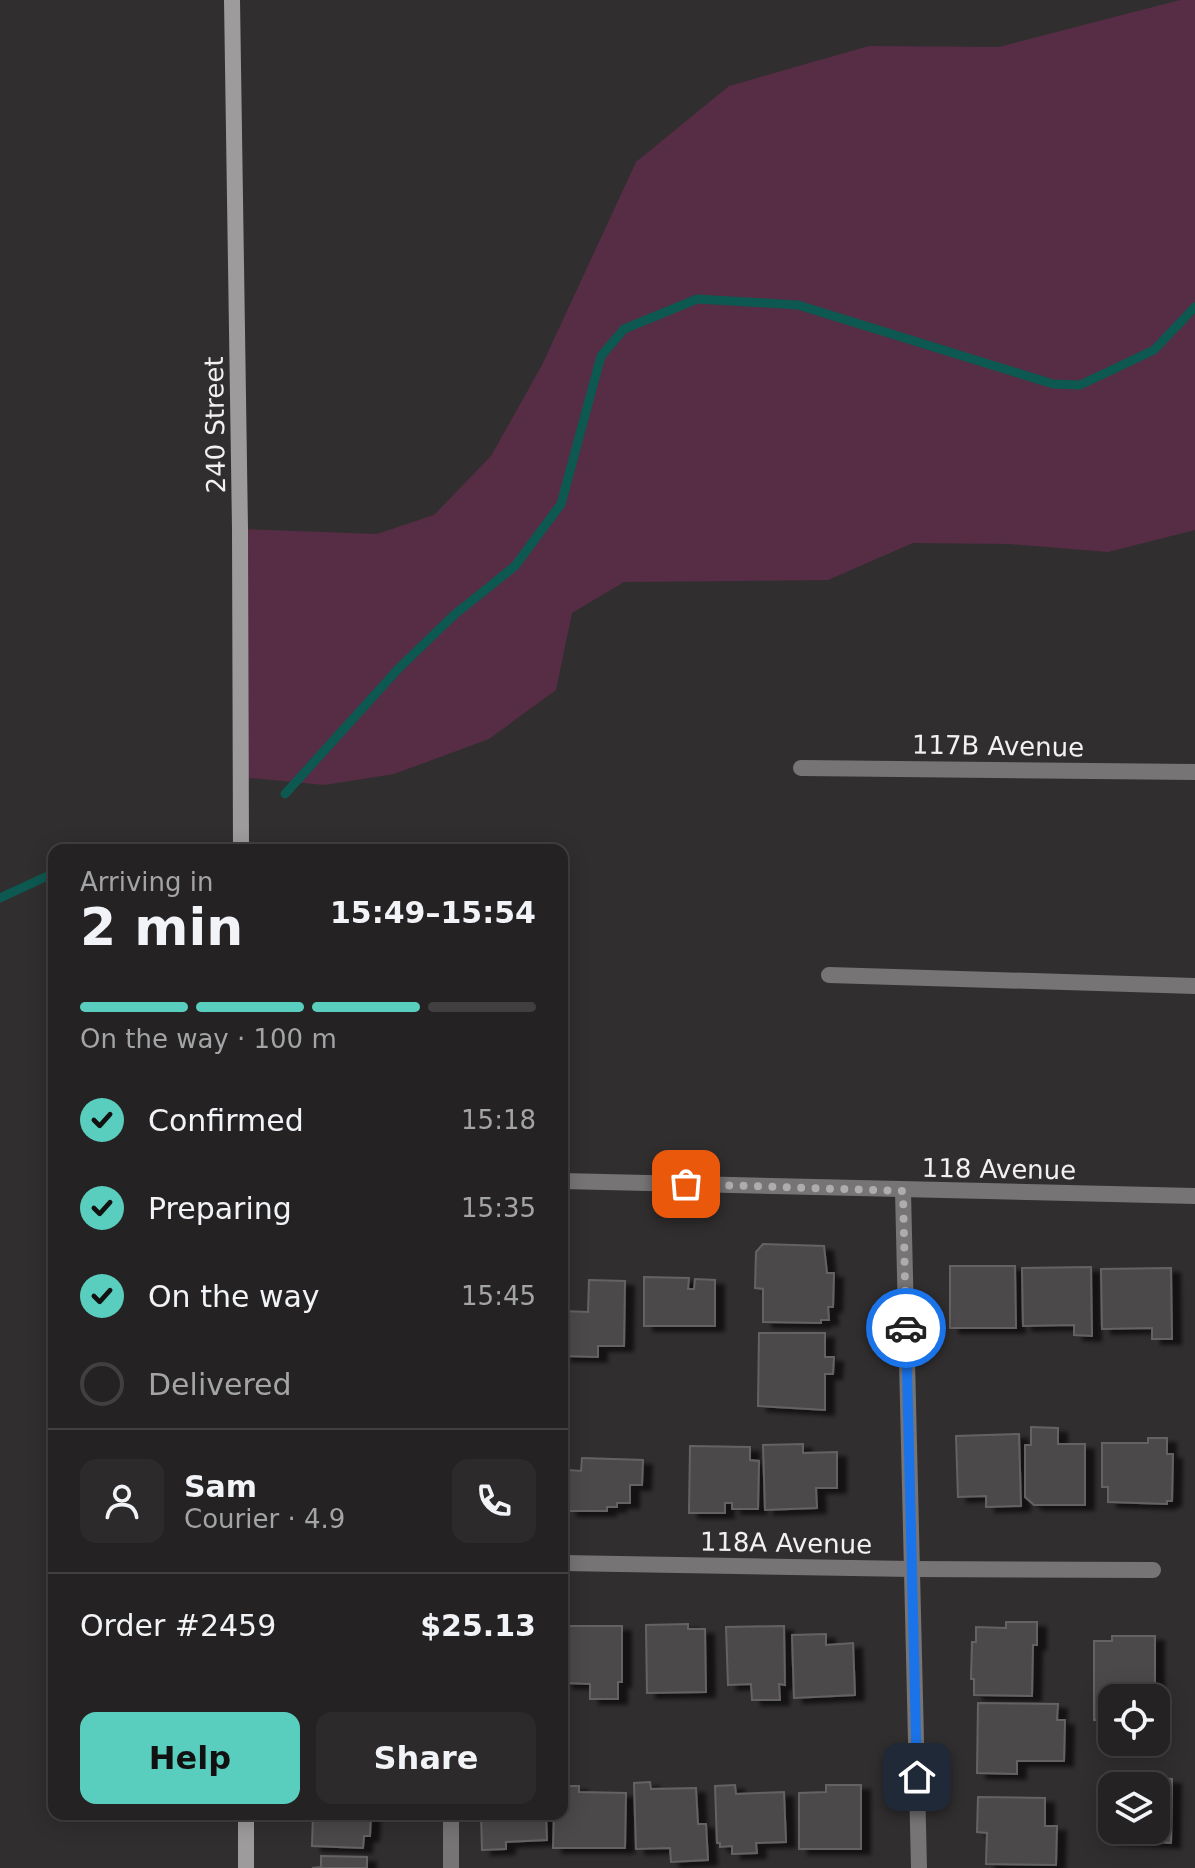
<!DOCTYPE html>
<meta charset="utf-8">
<style>
body{margin:0;font-family:"DejaVu Sans",sans-serif;background:#2d2a2b;color:#f1f3f6;height:100vh;display:flex;flex-direction:column;font-size:30px;white-space:nowrap}
*{box-sizing:border-box;margin:0}
p{font-size:26px;color:#a3a4a6}
.icon{flex:none;width:44px;height:44px;fill:none;stroke:currentColor;stroke-width:2;stroke-linecap:round;stroke-linejoin:round}
.map{position:relative;flex:1;overflow:hidden}
.panel{position:absolute;left:48px;top:844px;width:520px;height:976px;display:flex;flex-direction:column;background:#252223;border-radius:16px;box-shadow:0 4px 20px #0003,0 0 0 2px #423f41}
.panel>*{flex:none}
.tools{position:absolute;left:1098px;top:1684px;display:grid;gap:16px}
.tools a{display:grid;place-items:center;width:72px;height:72px;border-radius:16px;background:#252223;box-shadow:0 4px 20px #0003,0 0 0 2px #423f41;font-size:40px}
.pin{position:absolute;display:grid;place-items:center;width:68px;height:68px;color:#fff;margin:-34px;border-radius:16px;box-shadow:0 4px 12px #0006}
.courier{position:absolute;display:grid;place-items:center;width:80px;height:80px;margin:-40px;border:6px solid #1a73e8;border-radius:50%;background:#fff;color:#222;box-shadow:0 2px 10px #0007}
.headline em{font-style:normal;font-weight:800}
.headline div{display:flex;flex-direction:column-reverse}
.headline{display:flex;align-items:center;justify-content:space-between;height:136px;padding:0 32px}
h1{font-size:52px;font-weight:800;line-height:60px}
.bar{display:grid;grid-template-columns:repeat(4,1fr);gap:12px 8px;align-content:center;height:96px;padding:0 32px}
.bar i{height:10px;border-radius:6px;background:#423f41}
.bar .on{background:#5acebe}
.bar p{grid-column:span 4}
.line{display:flex;align-items:center;gap:20px;padding:0 32px;border-top:2px solid #423f41}
.line div{flex:1}
.round{display:grid;place-items:center;flex:none;width:84px;height:84px;border-radius:16px;background:#2d2a2b}
ol{padding:0 32px;list-style:none}
li{display:flex;align-items:center;gap:24px;height:88px}
li p{margin-inline-start:auto}
li .icon{padding:8px;border-radius:50%;background:#5acebe;color:#111;stroke-width:4}
li:last-child{color:#a3a4a6}
li i{width:44px;height:44px;border:4px solid #423f41;border-radius:50%}
.cta{display:flex;gap:16px;margin-top:auto;padding:16px 32px}
.cta a{flex:1;height:92px;border-radius:16px;background:#5acebe;color:#111;font-size:32px;font-weight:800;line-height:92px;text-align:center}
.cta a+a{background:#2d2a2b;color:#f1f3f6}
.map>svg:first-child{display:block}
</style>
<div class="map">
<svg width="1195" height="1868" viewBox="0 0 1195 1868">
<defs>
<filter id="shadow"><feDropShadow dx="9" dy="5" stdDeviation="2" flood-color="#0009"/></filter>
</defs>
<rect width="100%" height="100%" fill="#312e2f"/>
<polygon fill="#562d45" points="1180,0 1195,0 1195,530 1108,552 1009,544 913,543 828,580 624,582 572,613 556,690 489,739 394,774 324,785 241,777 240,529 377,534 434,515 491,456 542,365 636,162 729,86 869,46 999,47"/>
<g fill="none" stroke-linecap="round" stroke-linejoin="round">
<g stroke="#0d5850" stroke-width="9">
<polyline points="285,794 399,668 454,615 515,566 561,504 601,356 624,329 697,299 798,305 1053,384 1080,385 1154,350 1195,307"/>
<polyline points="184,850 187,850"/>
<polyline points="0,898 54,873"/>
</g>
</g>
<g fill="#4c494a" stroke="#656264" stroke-width="2" filter="url(#shadow)">
<polygon points="763,1244 824,1246 827,1273 834,1273 833,1307 828,1307 829,1320 821,1320 821,1323 763,1322 763,1289 755,1288 756,1252"/>
<polygon points="950,1266 1015,1266 1016,1328 950,1328"/>
<polygon points="1091,1267 1092,1336 1074,1335 1074,1325 1023,1326 1022,1268"/>
<polygon points="1171,1268 1172,1339 1152,1339 1152,1328 1102,1329 1101,1269"/>
<polygon points="644,1277 689,1278 688,1289 694,1289 695,1279 715,1280 715,1326 644,1326"/>
<polygon points="589,1280 625,1281 624,1346 598,1346 598,1357 562,1356 562,1311 588,1312"/>
<polygon points="759,1333 825,1333 825,1357 834,1357 833,1374 825,1374 825,1410 758,1406"/>
<polygon points="1031,1427 1058,1428 1058,1444 1085,1444 1085,1505 1034,1505 1025,1497 1025,1445 1031,1445"/>
<polygon points="1019,1434 1021,1506 986,1507 986,1496 958,1497 956,1436"/>
<polygon points="1148,1438 1167,1438 1167,1454 1173,1454 1172,1501 1167,1501 1167,1504 1108,1502 1108,1487 1102,1487 1102,1443 1148,1443"/>
<polygon points="803,1444 803,1453 837,1452 837,1488 816,1488 817,1508 765,1510 763,1445"/>
<polygon points="690,1446 750,1447 750,1460 759,1461 758,1509 732,1509 732,1503 725,1503 725,1513 689,1513"/>
<polygon points="582,1458 643,1460 642,1485 630,1485 630,1503 617,1503 617,1507 607,1507 607,1511 568,1511 569,1470 581,1471"/>
<polygon points="1006,1622 1037,1622 1037,1645 1033,1645 1032,1696 974,1695 974,1679 971,1679 972,1642 976,1642 976,1627 1006,1628"/>
<polygon points="688,1624 688,1629 705,1629 706,1692 647,1693 646,1625"/>
<polygon points="564,1626 622,1626 622,1682 618,1682 618,1699 590,1699 590,1684 564,1683"/>
<polygon points="784,1626 785,1685 779,1684 780,1700 752,1700 751,1684 728,1685 726,1627"/>
<polygon points="826,1634 826,1645 853,1643 855,1695 794,1698 792,1635"/>
<polygon points="1112,1636 1155,1636 1155,1696 1112,1698 1112,1720 1094,1720 1094,1641 1112,1641"/>
<polygon points="978,1703 1058,1704 1057,1720 1065,1720 1064,1761 1017,1761 1017,1774 977,1773"/>
<polygon points="1143,1778 1172,1779 1171,1843 1108,1839 1109,1793 1112,1793 1112,1830 1156,1830 1156,1786 1142,1786"/>
<polygon points="650,1782 651,1789 696,1788 698,1824 706,1824 708,1860 671,1862 670,1848 636,1849 634,1783"/>
<polygon points="735,1785 736,1794 784,1792 786,1842 756,1843 757,1853 732,1854 732,1846 720,1847 720,1843 717,1843 715,1786"/>
<polygon points="826,1785 861,1785 861,1849 799,1849 799,1793 826,1792"/>
<polygon points="562,1786 579,1786 579,1792 626,1793 625,1848 553,1848 554,1814 562,1814"/>
<polygon points="978,1797 1045,1798 1045,1826 1057,1826 1056,1865 986,1864 987,1833 977,1832"/>
<polygon points="313,1814 371,1814 370,1836 364,1836 363,1848 312,1846"/>
<polygon points="481,1814 546,1814 547,1840 506,1842 506,1849 482,1850"/>
<polygon points="321,1856 367,1857 367,1868 312,1868 321,1867"/>
</g>
<g fill="none" stroke-linecap="round" stroke-linejoin="round">
<g stroke="#767475" stroke-width="16">
<polyline points="829,975 1195,986"/>
<polyline points="451,1814 451,1868"/>
</g>
<g stroke="#767475" stroke-width="16">
<polyline points="801,768 1195,772"/>
<polyline points="903,1191 919,1868"/>
<polyline points="562,1563 911,1569 1153,1570"/>
</g>
<polyline stroke="#767475" stroke-width="16" points="562,1181 1195,1196"/>
<g stroke="#9e9b9d" stroke-width="16">
<polyline points="232,0 240,529 241,850"/>
<polyline points="246,1814 246,1868"/>
</g>
</g>
<g fill="none" stroke-linecap="round" stroke-linejoin="round">
<polyline stroke="#aeacad" stroke-width="8" stroke-dasharray="0 14.4" points="686,1184 903,1191 906,1328"/>
<polyline stroke="#1a73e8" stroke-width="10" points="906,1328 917,1777"/>
</g>
<g text-anchor="middle" dominant-baseline="central" stroke-width="6" stroke-linejoin="round" paint-order="stroke">
<g font-size="26" fill="#f2f0f1" stroke="#312e2f">
<text transform="translate(215 425) rotate(-91)">240 Street</text>
<text transform="translate(998 746) rotate(1)">117B Avenue</text>
<text transform="translate(999 1169) rotate(1)">118 Avenue</text>
<text transform="translate(786 1543) rotate(1)">118A Avenue</text>
</g>
</g>
</svg>
<div class="tools">
<a><svg class="icon" aria-label="locate" viewBox="0 0 24 24"><circle cx="12" cy="12" r="6"/><path d="M12 2v4M12 18v4M2 12h4M18 12h4"/></svg></a>
<a><svg class="icon" aria-label="layers" viewBox="0 0 24 24"><path d="M12 4l9 5-9 5-9-5zM3 14l9 5 9-5"/></svg></a>
</div>
<div class="pin" style="left:686px;top:1184px;background:#ea580c"><svg class="icon" aria-label="bag" viewBox="0 0 24 24"><path d="M5 8h14l-1 12H6zM9 8a3 3 0 0 1 6 0"/></svg></div>
<div class="pin" style="left:917px;top:1777px;background:#1f2937"><svg class="icon" aria-label="home" viewBox="0 0 24 24"><path d="M3 11l9-7 9 7M6 9v11h12V9"/></svg></div>
<div class="courier" style="left:906px;top:1328px"><svg class="icon" aria-label="car" viewBox="0 0 24 24"><path d="M5 17H2v-5l4-1 3-4h7l3 4 3 1v5h-3M9 17h6M6 11h13"/><circle cx="7" cy="17" r="2"/><circle cx="17" cy="17" r="2"/></svg></div>
<section class="panel">
<div class="headline"><div><h1>2 min</h1><p>Arriving in</p></div><em>15:49–15:54</em></div>
<div class="bar"><i class="on"></i><i class="on"></i><i class="on"></i><i></i><p>On the way · 100 m</p></div>
<ol>
<li><svg class="icon" aria-label="check" viewBox="0 0 24 24"><path d="M5 12l5 5 9-10"/></svg>Confirmed<p>15:18</p></li>
<li><svg class="icon" aria-label="check" viewBox="0 0 24 24"><path d="M5 12l5 5 9-10"/></svg>Preparing<p>15:35</p></li>
<li><svg class="icon" aria-label="check" viewBox="0 0 24 24"><path d="M5 12l5 5 9-10"/></svg>On the way<p>15:45</p></li>
<li><i></i>Delivered</li>
</ol>
<div class="line" style="height:144px"><a class="round"><svg class="icon" aria-label="person" viewBox="0 0 24 24"><circle cx="12" cy="8" r="4"/><path d="M4 21q1-7 8-7t8 7"/></svg></a><div><b>Sam</b><p>Courier · 4.9</p></div><a class="round"><svg class="icon" aria-label="phone" viewBox="0 0 24 24"><path d="M5 4h4l2 5-3 2q2 4 5 5l2-3 5 2v4C11 20 4 13 5 4z"/></svg></a></div>
<div class="line" style="height:104px"><div>Order #2459</div><b>$25.13</b></div>
<div class="cta"><a>Help</a><a>Share</a></div>
</section>
</div>
